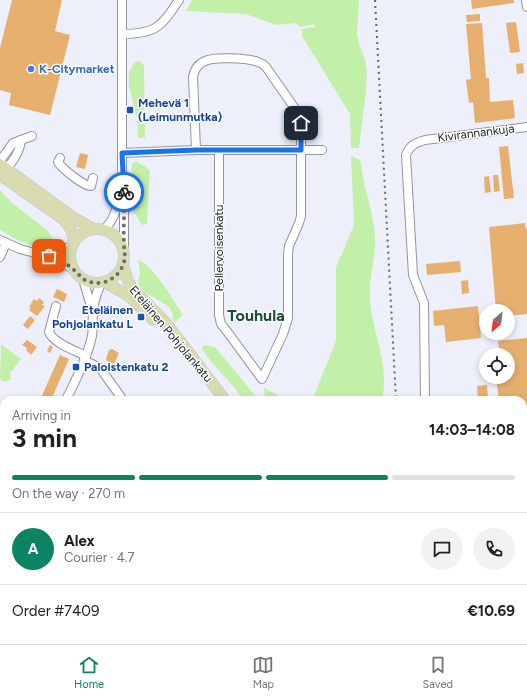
<!DOCTYPE html>
<meta charset="utf-8">
<style>
body{margin:0;font-family:Figtree,sans-serif;background:#f2f2f2;color:#202124;height:100vh;display:flex;flex-direction:column;font-size:15px;white-space:nowrap}
*{box-sizing:border-box;margin:0}
p{font-size:13px;color:#757577}
.icon{flex:none;width:22px;height:22px;fill:none;stroke:currentColor;stroke-width:2;stroke-linecap:round;stroke-linejoin:round}
.map{position:relative;flex:1;overflow:hidden}
.sheet{position:absolute;left:0px;top:396px;width:527px;height:248px;display:flex;flex-direction:column;background:#fff;border-radius:12px 12px 0 0;box-shadow:0 2px 6px #0003}
.sheet>*{flex:none}
.needle{width:26px;rotate:208deg}
.fabs{position:absolute;left:479px;top:304px;display:grid;gap:8px}
.fabs a{display:grid;place-items:center;width:36px;height:36px;border-radius:50%;background:#fff;box-shadow:0 2px 6px #0003;font-size:20px}
.pin{position:absolute;display:grid;place-items:center;width:34px;height:34px;color:#fff;margin:-17px;border-radius:8px;box-shadow:0 2px 6px #0006}
.courier{position:absolute;display:grid;place-items:center;width:40px;height:40px;margin:-20px;border:3px solid #1a73e8;border-radius:50%;background:#fff;color:#222;box-shadow:0 1px 5px #0007}
.head em{font-style:normal;font-weight:700}
.head div{display:flex;flex-direction:column-reverse}
.head{display:flex;align-items:center;justify-content:space-between;height:68px;padding:0 12px}
h1{font-size:26px;font-weight:700;line-height:30px}
.bar{display:grid;grid-template-columns:repeat(4,1fr);gap:6px 4px;align-content:center;height:48px;padding:0 12px}
.bar i{height:5px;border-radius:3px;background:#e0e0e0}
.bar .current{background:#0c8363}
.bar p{grid-column:span 4}
.line{display:flex;align-items:center;gap:10px;padding:0 12px;border-top:1px solid #e0e0e0}
.line div{flex:1}
.round{display:grid;place-items:center;flex:none;width:42px;height:42px;border-radius:21px;background:#f2f2f2}
.tabs{display:flex;justify-content:space-around;align-items:center;height:56px;border-top:1px solid #e0e0e0;background:#fff;font-size:11px;color:#757577}
.tabs a{display:grid;justify-items:center;gap:2px}
.tabs .current{color:#0c8363}
.map>svg:first-child{display:block}
</style>
<div class="map">
<svg width="527" height="644" viewBox="0 0 527 644">
<rect width="100%" height="100%" fill="#edeffb"/>
<g fill="#c3f0a9">
<polygon points="192,0 359,0 357,33 359,44 365,59 367,72 366,91 359,148 351,148 350,114 302,36 302,29 315,27 315,24 300,27 296,23 276,25 246,14 186,11"/>
<polygon points="140,61 144,66 145,138 138,138 137,118 129,86 129,72 135,62"/>
<path d="M 351,156 L 360,160 C 362,169 363,178 365,187 C 370,206 375,224 375,244 C 375,264 368,279 370,301 C 373,335 390,366 382,400 L 312,400 L 336,341 L 336,267 L 354,225 Z"/>
<polygon points="136,161 150,170 147,224 142,225 131,207 132,164"/>
<path d="M 0,190 L 12,203 L 46,229 L 53,239 L 51,243 C 34,252 14,238 0,230 Z"/>
<path d="M 138,260 C 152,263 175,303 183,315 L 175,322 L 173,320 L 172,312 L 168,306 L 146,293 L 139,286 L 138,281 L 140,273 Z"/>
<polygon points="1,344 21,359 10,373 11,380 3,382 0,379"/>
<path d="M 203,345 L 215,347 L 259,400 L 243,400 C 232,381 213,368 202,349 Z"/>
<polygon points="264,388 288,400 265,400"/>
<polygon points="55,640 106,640 104,644 59,644"/>
</g>
<g fill="#e6af6d">
<polygon points="12,0 62,0 55,31 70,35 50,115 9,105 11,93 0,90 0,48"/>
<polygon points="471,0 514,0 514,3 472,9"/>
<polygon points="480,14 480,21 467,22 466,15"/>
<polygon points="516,22 520,52 510,53 506,23"/>
<polygon points="482,23 486,78 489,78 490,102 513,100 515,118 475,123 473,102 469,103 466,80 471,79 466,24"/>
<polygon points="523,63 524,73 517,74 516,64"/>
<polygon points="508,146 514,198 504,199 499,147"/>
<polygon points="80,153 88,155 85,169 76,167"/>
<polygon points="493,175 498,175 500,191 494,192"/>
<polygon points="489,176 491,192 485,193 484,177"/>
<polygon points="525,223 526,229 527,228 527,314 508,316 508,311 496,311 489,227"/>
<polygon points="460,261 461,272 427,275 426,264"/>
<polygon points="468,280 469,293 462,294 461,281"/>
<polygon points="57,289 67,294 64,302 53,297"/>
<polygon points="39,298 44,302 42,305 45,306 37,316 29,310 31,308 29,307 34,299 37,301"/>
<polygon points="478,306 481,338 446,342 444,325 434,326 433,311"/>
<polygon points="30,316 35,320 28,329 23,325"/>
<polygon points="527,338 527,448 523,448 523,400 499,400 496,377 508,377 508,355 500,355 498,341"/>
<polygon points="27,340 37,347 31,355 26,350 27,348 22,345"/>
<polygon points="50,345 53,347 50,353 47,351"/>
<polygon points="112,349 119,353 114,364 107,361 106,359 109,350"/>
<polygon points="60,355 69,359 51,400 40,400"/>
<polygon points="487,385 488,400 478,400 477,386"/>
<polygon points="0,488 4,491 4,499 0,504"/>
<polygon points="523,489 527,491 527,500 523,508"/>
<polygon points="4,569 4,581 0,579"/>
<polygon points="0,590 4,592 4,599 0,597"/>
<polygon points="0,603 4,608 4,626 0,621"/>
<polygon points="16,640 31,640 32,641 28,644 20,644"/>
</g>
<g fill="none" stroke-linecap="round" stroke-linejoin="round">
<g stroke="#93949f" stroke-width="10">
<g id="minor">
<polyline points="122,0 122,168 124,199 124,247"/>
<polyline points="526,0 527,7"/>
<path d="M 122,34 C 156,34 161,27 179,0"/>
<path d="M 196,150 L 193,77 C 194,71 197,65 203,62 C 212,56 248,58 258,62 C 261,63 264,65 266,67 L 298,113 L 301,123 L 301,216 L 299,223 L 289,246 L 288,255 L 288,318 L 283,334 L 262,379 L 226,330 L 221,324 L 219,315 L 219,151"/>
<polyline points="122,153 196,150 322,150"/>
<path d="M 60,158 L 58,162 C 62,169 84,186 91,186 L 93,178"/>
<polyline points="0,161 13,143 32,136"/>
<path d="M 1,171 C 12,166 20,151 21,140"/>
<path d="M 104,229 C 117,218 118,201 120,185"/>
<polyline points="0,240 20,249 58,259 74,270"/>
<polyline points="41,251 58,251 72,246"/>
<polyline points="0,257 6,243"/>
<polyline points="83,279 92,310"/>
<path d="M 56,306 L 49,332 C 53,343 76,351 86,356"/>
<polyline points="84,360 100,368 123,400"/>
<path d="M 66,400 C 75,381 86,361 91,340 C 94,331 92,322 93,313 C 93,302 97,293 101,283"/>
<path d="M 425,400 L 424,303 L 413,275 L 406,155 C 410,145 415,143 425,140 L 527,127"/>
<polyline points="0,478 4,479"/>
<polyline points="523,531 527,533"/>
<polyline points="0,549 4,540"/>
<polyline points="0,637 5,644"/>
<polyline points="292,640 294,644"/>
<polyline points="407,640 409,644"/>
<polyline points="445,640 448,644"/>
<polyline points="150,644 152,640"/>
<polyline points="240,644 243,640"/>
<polyline points="525,644 527,626"/>
</g>
</g>
<g stroke="#cfcfd0" stroke-width="12">
<g id="major">
<polyline points="0,164 74,218 92,228"/>
<polyline points="0,175 63,219 71,229 74,241"/>
<circle cx="97" cy="256" r="27"/>
<polyline points="123,265 128,281 132,288 166,323 225,400"/>
<polyline points="104,282 129,296 153,320"/>
<polyline points="391,640 394,644"/>
</g>
</g>
<use href="#minor" stroke="#fff" stroke-width="8"/>
<use href="#major" stroke="#d8dcb0" stroke-width="10"/>
<g stroke="#64666c" stroke-width="2" stroke-dasharray="2 4" stroke-linecap="butt">
<polyline points="375,0 396,400"/>
<polyline points="392,644 392,640"/>
</g>
</g>
<g fill="none" stroke-linecap="round" stroke-linejoin="round">
<path stroke="#6a6c72" stroke-width="4" stroke-dasharray="0 7.2" d="M 49,256 C 58,259 66,263 73,269 C 79,274 82,280 90,282 C 105,286 120,277 124,262 C 126,256 124,251 124,244 C 123,227 125,209 124,192"/>
<polyline stroke="#1a73e8" stroke-width="5" points="124,192 122,153 196,150 301,150 301,123"/>
</g>
<circle fill="#3f7fe0" stroke="#fcfdff" stroke-width="1.5" cx="31" cy="69" r="4"/>
<g fill="#1a4fb4" stroke="#fcfdff" stroke-width="1.5">
<rect x="126" y="106" width="8" height="8" rx="2"/>
<rect x="137" y="313" width="8" height="8" rx="2"/>
<rect x="72" y="363" width="8" height="8" rx="2"/>
</g>
<g text-anchor="middle" dominant-baseline="central" stroke-width="3" stroke-linejoin="round" paint-order="stroke">
<g font-size="12" font-weight="bold" fill="#366cbe" stroke="#fcfdff" text-anchor="start">
<text x="39" y="69">K-Citymarket</text>
</g>
<g font-size="12" font-weight="bold" fill="#164399" stroke="#fcfdff" text-anchor="start">
<text x="138" y="103">Mehevä 1<tspan x="138" dy="14">(Leimunmutka)</tspan></text>
<text x="133" y="310" text-anchor="end">Eteläinen<tspan x="133" dy="14">Pohjolankatu L</tspan></text>
<text x="84" y="367">Paloistenkatu 2</text>
</g>
<g font-size="12" fill="#242529" stroke="#fcfdff">
<text transform="translate(476 133) rotate(-7)">Kivirannankuja</text>
<text transform="translate(219 248) rotate(-90)">Pellervoisenkatu</text>
<text transform="translate(171 334) rotate(50)">Eteläinen Pohjolankatu</text>
</g>
<g font-size="16" font-weight="bold" fill="#1b4c3b" stroke="#fcfdff">
<text x="256" y="315">Touhula</text>
</g>
</g>
</svg>
<div class="fabs">
<a><svg class="needle" viewBox="-14 -14 28 28"><path d="M0-13l5 13h-10z" fill="#e53935"/><path d="M0 13l5-13h-10z" fill="#757577"/></svg></a>
<a><svg class="icon" aria-label="locate" viewBox="0 0 24 24"><circle cx="12" cy="12" r="6"/><path d="M12 2v4M12 18v4M2 12h4M18 12h4"/></svg></a>
</div>
<div class="pin" style="left:49px;top:256px;background:#ea580c"><svg class="icon" aria-label="bag" viewBox="0 0 24 24"><path d="M5 8h14l-1 12H6zM9 8a3 3 0 0 1 6 0"/></svg></div>
<div class="pin" style="left:301px;top:123px;background:#1f2937"><svg class="icon" aria-label="home" viewBox="0 0 24 24"><path d="M3 11l9-7 9 7M6 9v11h12V9"/></svg></div>
<div class="courier" style="left:124px;top:192px"><svg class="icon" aria-label="bike" viewBox="0 0 24 24"><circle cx="6" cy="16" r="4"/><circle cx="18" cy="16" r="4"/><path d="M6 16l4-8h5l3 8M10 8l3 8H6M13 5h3"/></svg></div>
<section class="sheet">
<div class="head"><div><h1>3 min</h1><p>Arriving in</p></div><em>14:03–14:08</em></div>
<div class="bar"><i class="current"></i><i class="current"></i><i class="current"></i><i></i><p>On the way · 270 m</p></div>
<div class="line" style="height:72px"><b class="round" style="background:#0c8363;color:#fff">A</b><div><b>Alex</b><p>Courier · 4.7</p></div><a class="round"><svg class="icon" aria-label="chat" viewBox="0 0 24 24"><path d="M4 5h16v11H9l-5 4z"/></svg></a><a class="round"><svg class="icon" aria-label="phone" viewBox="0 0 24 24"><path d="M5 4h4l2 5-3 2q2 4 5 5l2-3 5 2v4C11 20 4 13 5 4z"/></svg></a></div>
<div class="line" style="height:52px"><div>Order #7409</div><b>€10.69</b></div>
</section>
</div>
<nav class="tabs">
<a class="current"><svg class="icon" aria-label="home" viewBox="0 0 24 24"><path d="M3 11l9-7 9 7M6 9v11h12V9"/></svg>Home</a>
<a><svg class="icon" aria-label="map" viewBox="0 0 24 24"><path d="M3 6l6-2 6 2 6-2v14l-6 2-6-2-6 2zM9 4v14M15 6v14"/></svg>Map</a>
<a><svg class="icon" aria-label="saved" viewBox="0 0 24 24"><path d="M7 4h10v16l-5-4-5 4z"/></svg>Saved</a>
</nav>
